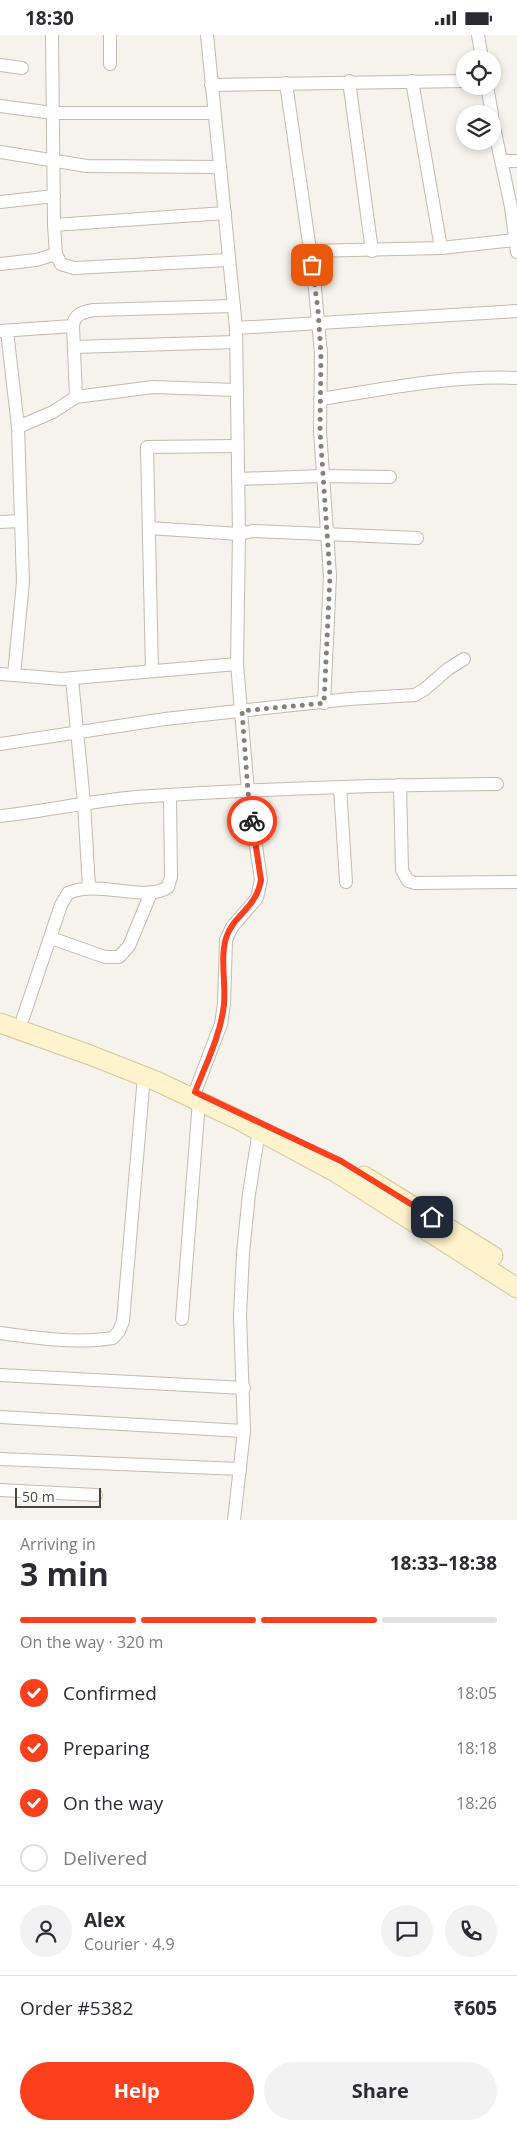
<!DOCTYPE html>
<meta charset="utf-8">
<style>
body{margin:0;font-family:"Open Sans",sans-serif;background:#f2f2f3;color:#2b2b33;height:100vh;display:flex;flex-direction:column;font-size:19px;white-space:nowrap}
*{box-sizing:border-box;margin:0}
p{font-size:16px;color:#7c7c81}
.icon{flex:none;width:28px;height:28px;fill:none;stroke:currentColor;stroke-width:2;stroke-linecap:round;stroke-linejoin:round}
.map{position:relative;height:1485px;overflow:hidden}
.panel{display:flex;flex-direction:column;background:#fff;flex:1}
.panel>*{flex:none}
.fabs{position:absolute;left:456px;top:15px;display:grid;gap:10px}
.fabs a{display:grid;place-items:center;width:45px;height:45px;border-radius:50%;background:#fff;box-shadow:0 2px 8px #0003;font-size:25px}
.scale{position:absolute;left:15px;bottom:12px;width:86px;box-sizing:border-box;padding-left:5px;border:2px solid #4b4439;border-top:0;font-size:14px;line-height:18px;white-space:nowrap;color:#4b4439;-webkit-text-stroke:4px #fff;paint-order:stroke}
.pin{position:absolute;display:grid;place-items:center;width:42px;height:42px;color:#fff;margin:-21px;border-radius:10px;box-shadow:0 2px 8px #0006}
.courier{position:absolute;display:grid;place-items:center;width:50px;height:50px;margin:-25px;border:4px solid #fc3f1d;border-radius:50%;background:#fff;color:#222;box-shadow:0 1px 6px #0007}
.head em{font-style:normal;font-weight:700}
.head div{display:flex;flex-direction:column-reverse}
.head{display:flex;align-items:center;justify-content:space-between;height:85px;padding:0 20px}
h1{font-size:32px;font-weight:700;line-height:38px}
.bar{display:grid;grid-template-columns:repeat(4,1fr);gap:8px 5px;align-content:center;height:60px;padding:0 20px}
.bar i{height:6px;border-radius:4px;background:#e1e1e2}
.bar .current{background:#fc3f1d}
.bar p{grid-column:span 4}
.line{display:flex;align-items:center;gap:12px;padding:0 20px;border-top:1px solid #e1e1e2}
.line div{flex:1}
.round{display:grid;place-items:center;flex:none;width:52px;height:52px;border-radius:26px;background:#f2f2f3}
ol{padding:0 20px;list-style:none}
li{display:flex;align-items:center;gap:15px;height:55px}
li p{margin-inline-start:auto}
li .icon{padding:5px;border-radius:50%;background:#fc3f1d;color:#fff;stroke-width:4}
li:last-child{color:#7c7c81}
li i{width:28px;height:28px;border:2px solid #e1e1e2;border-radius:50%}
.cta{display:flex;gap:10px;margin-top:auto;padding:10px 20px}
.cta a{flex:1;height:58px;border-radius:30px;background:#fc3f1d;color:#fff;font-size:20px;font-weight:700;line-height:58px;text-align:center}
.cta a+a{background:#f2f2f3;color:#2b2b33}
.status{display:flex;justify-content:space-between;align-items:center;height:35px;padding:0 25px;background:#fff;direction:ltr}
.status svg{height:14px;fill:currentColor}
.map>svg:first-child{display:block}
</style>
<div class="status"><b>18:30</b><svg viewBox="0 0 49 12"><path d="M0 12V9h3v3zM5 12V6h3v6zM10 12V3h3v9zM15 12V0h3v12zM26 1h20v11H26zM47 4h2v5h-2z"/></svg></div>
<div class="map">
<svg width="517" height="1485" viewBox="0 0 517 1485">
<rect width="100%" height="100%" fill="#f6f3ec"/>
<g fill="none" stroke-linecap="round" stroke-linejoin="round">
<g stroke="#c2bbae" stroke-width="14">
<g id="minor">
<polyline points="52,0 54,190 56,219 61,229 74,233 229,225"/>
<polyline points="110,0 110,29"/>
<polyline points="478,0 482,24"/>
<polyline points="0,30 22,33"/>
<polyline points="349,46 372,216"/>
<polyline points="412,46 441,213"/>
<polyline points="286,48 314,243 321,319 320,396 330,541 324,668"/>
<polyline points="211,50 465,46"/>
<polyline points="487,51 492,79"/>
<polyline points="0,71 53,78 213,78"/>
<polyline points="492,83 511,172 517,217"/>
<polyline points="0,117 87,131 220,132"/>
<polyline points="502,126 517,126"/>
<polyline points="0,167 54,161"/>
<polyline points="54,190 225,178"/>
<polyline points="310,216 441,213 515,205"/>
<polyline points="0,229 36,225 56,219"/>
<polyline points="236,293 517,276"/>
<polyline points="0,296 73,291"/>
<polyline points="7,296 18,392 23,547 14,640 62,644 237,629"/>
<polyline points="74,312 236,307"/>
<path d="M 76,362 L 73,291 C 74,279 83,277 94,275 L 234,271"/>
<path d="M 320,364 C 386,354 450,340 517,343"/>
<polyline points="18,392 53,377 76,362 153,352 237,355"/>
<polyline points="238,444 322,441 390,442"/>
<polyline points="0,487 21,486"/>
<polyline points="149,493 239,499 253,496 417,503"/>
<polyline points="152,636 147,412 237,411"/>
<polyline points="0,639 14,640"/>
<polyline points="72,644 84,768 89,852"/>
<polyline points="0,709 165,684 349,664 415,660 425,654 448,634 464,624"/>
<polyline points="400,750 402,835 408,846 415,848 517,847"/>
<polyline points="340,752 346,847"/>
<path d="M 0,781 C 46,776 90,766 136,762 C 255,754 377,750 497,749"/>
<polyline points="51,903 105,922 119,922 129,911 151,858"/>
<path d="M 23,983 L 61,870 L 68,858 C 99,844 145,868 168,852 L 171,842 L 170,761"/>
<polyline points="195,1057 221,989 224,969 226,905 232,892 257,863 261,845 248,757 237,629 239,499 236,293 207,0"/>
<polyline points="182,1284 199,1066"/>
<path d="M 0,1298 C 36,1303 76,1309 113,1303 L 119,1296 L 123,1286 L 144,1041"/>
<polyline points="0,1340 244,1353"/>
<polyline points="0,1382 244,1396"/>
<polyline points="0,1424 240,1434"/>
<polyline points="0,1455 96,1460"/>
<polyline points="234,1485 244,1396 240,1281 243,1218 249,1159 259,1095"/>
</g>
</g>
<g stroke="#d6c79b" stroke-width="21">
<g id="secondary">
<polyline points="0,988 90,1020 156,1046 239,1085 337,1138 517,1253"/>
<polyline points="364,1141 493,1221"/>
</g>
</g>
<use href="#minor" stroke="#fff" stroke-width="12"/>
<use href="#secondary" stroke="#fff3cd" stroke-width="19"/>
</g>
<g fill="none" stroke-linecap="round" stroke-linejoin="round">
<polyline stroke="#878178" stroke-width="5" stroke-dasharray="0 9" points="252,786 248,757 242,676 324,668 330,541 320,396 321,319 318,275 312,230"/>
<path stroke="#fc3f1d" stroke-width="6" d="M 252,786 L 261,845 C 256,874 233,880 226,903 C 220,924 226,948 224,969 C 221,999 206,1029 195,1057 L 341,1126 L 432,1182"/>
</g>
</svg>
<div class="fabs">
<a><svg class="icon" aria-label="locate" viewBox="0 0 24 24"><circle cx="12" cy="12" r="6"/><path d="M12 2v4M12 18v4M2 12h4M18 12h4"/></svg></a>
<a><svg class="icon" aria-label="layers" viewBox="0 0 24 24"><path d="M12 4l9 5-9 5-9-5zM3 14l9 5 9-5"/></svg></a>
</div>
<div class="scale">50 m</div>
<div class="pin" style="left:312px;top:230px;background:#ea580c"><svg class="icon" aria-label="bag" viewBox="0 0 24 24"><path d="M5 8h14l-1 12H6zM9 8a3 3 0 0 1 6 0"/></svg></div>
<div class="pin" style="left:432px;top:1182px;background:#1f2937"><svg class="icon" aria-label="home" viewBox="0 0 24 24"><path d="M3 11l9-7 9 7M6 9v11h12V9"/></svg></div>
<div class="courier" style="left:252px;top:786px"><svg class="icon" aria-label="bike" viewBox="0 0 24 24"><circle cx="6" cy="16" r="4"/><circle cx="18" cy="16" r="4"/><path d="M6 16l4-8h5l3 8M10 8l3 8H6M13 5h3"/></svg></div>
</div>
<section class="panel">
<div class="head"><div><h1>3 min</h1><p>Arriving in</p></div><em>18:33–18:38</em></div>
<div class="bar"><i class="current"></i><i class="current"></i><i class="current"></i><i></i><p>On the way · 320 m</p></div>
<ol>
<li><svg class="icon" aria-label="check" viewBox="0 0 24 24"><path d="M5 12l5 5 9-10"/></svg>Confirmed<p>18:05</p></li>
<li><svg class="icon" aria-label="check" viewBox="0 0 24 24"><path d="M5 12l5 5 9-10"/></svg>Preparing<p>18:18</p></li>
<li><svg class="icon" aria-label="check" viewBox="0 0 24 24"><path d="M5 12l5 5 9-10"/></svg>On the way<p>18:26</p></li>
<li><i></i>Delivered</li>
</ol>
<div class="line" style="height:90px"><a class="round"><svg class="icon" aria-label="person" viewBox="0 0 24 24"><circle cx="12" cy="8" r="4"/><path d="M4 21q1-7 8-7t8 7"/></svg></a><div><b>Alex</b><p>Courier · 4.9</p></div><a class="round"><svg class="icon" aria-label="chat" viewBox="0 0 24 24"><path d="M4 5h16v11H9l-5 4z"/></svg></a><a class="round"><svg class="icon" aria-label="phone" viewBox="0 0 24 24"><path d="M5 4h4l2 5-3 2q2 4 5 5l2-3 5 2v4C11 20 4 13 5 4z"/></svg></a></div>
<div class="line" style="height:65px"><div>Order #5382</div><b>₹605</b></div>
<div class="cta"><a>Help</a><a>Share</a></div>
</section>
